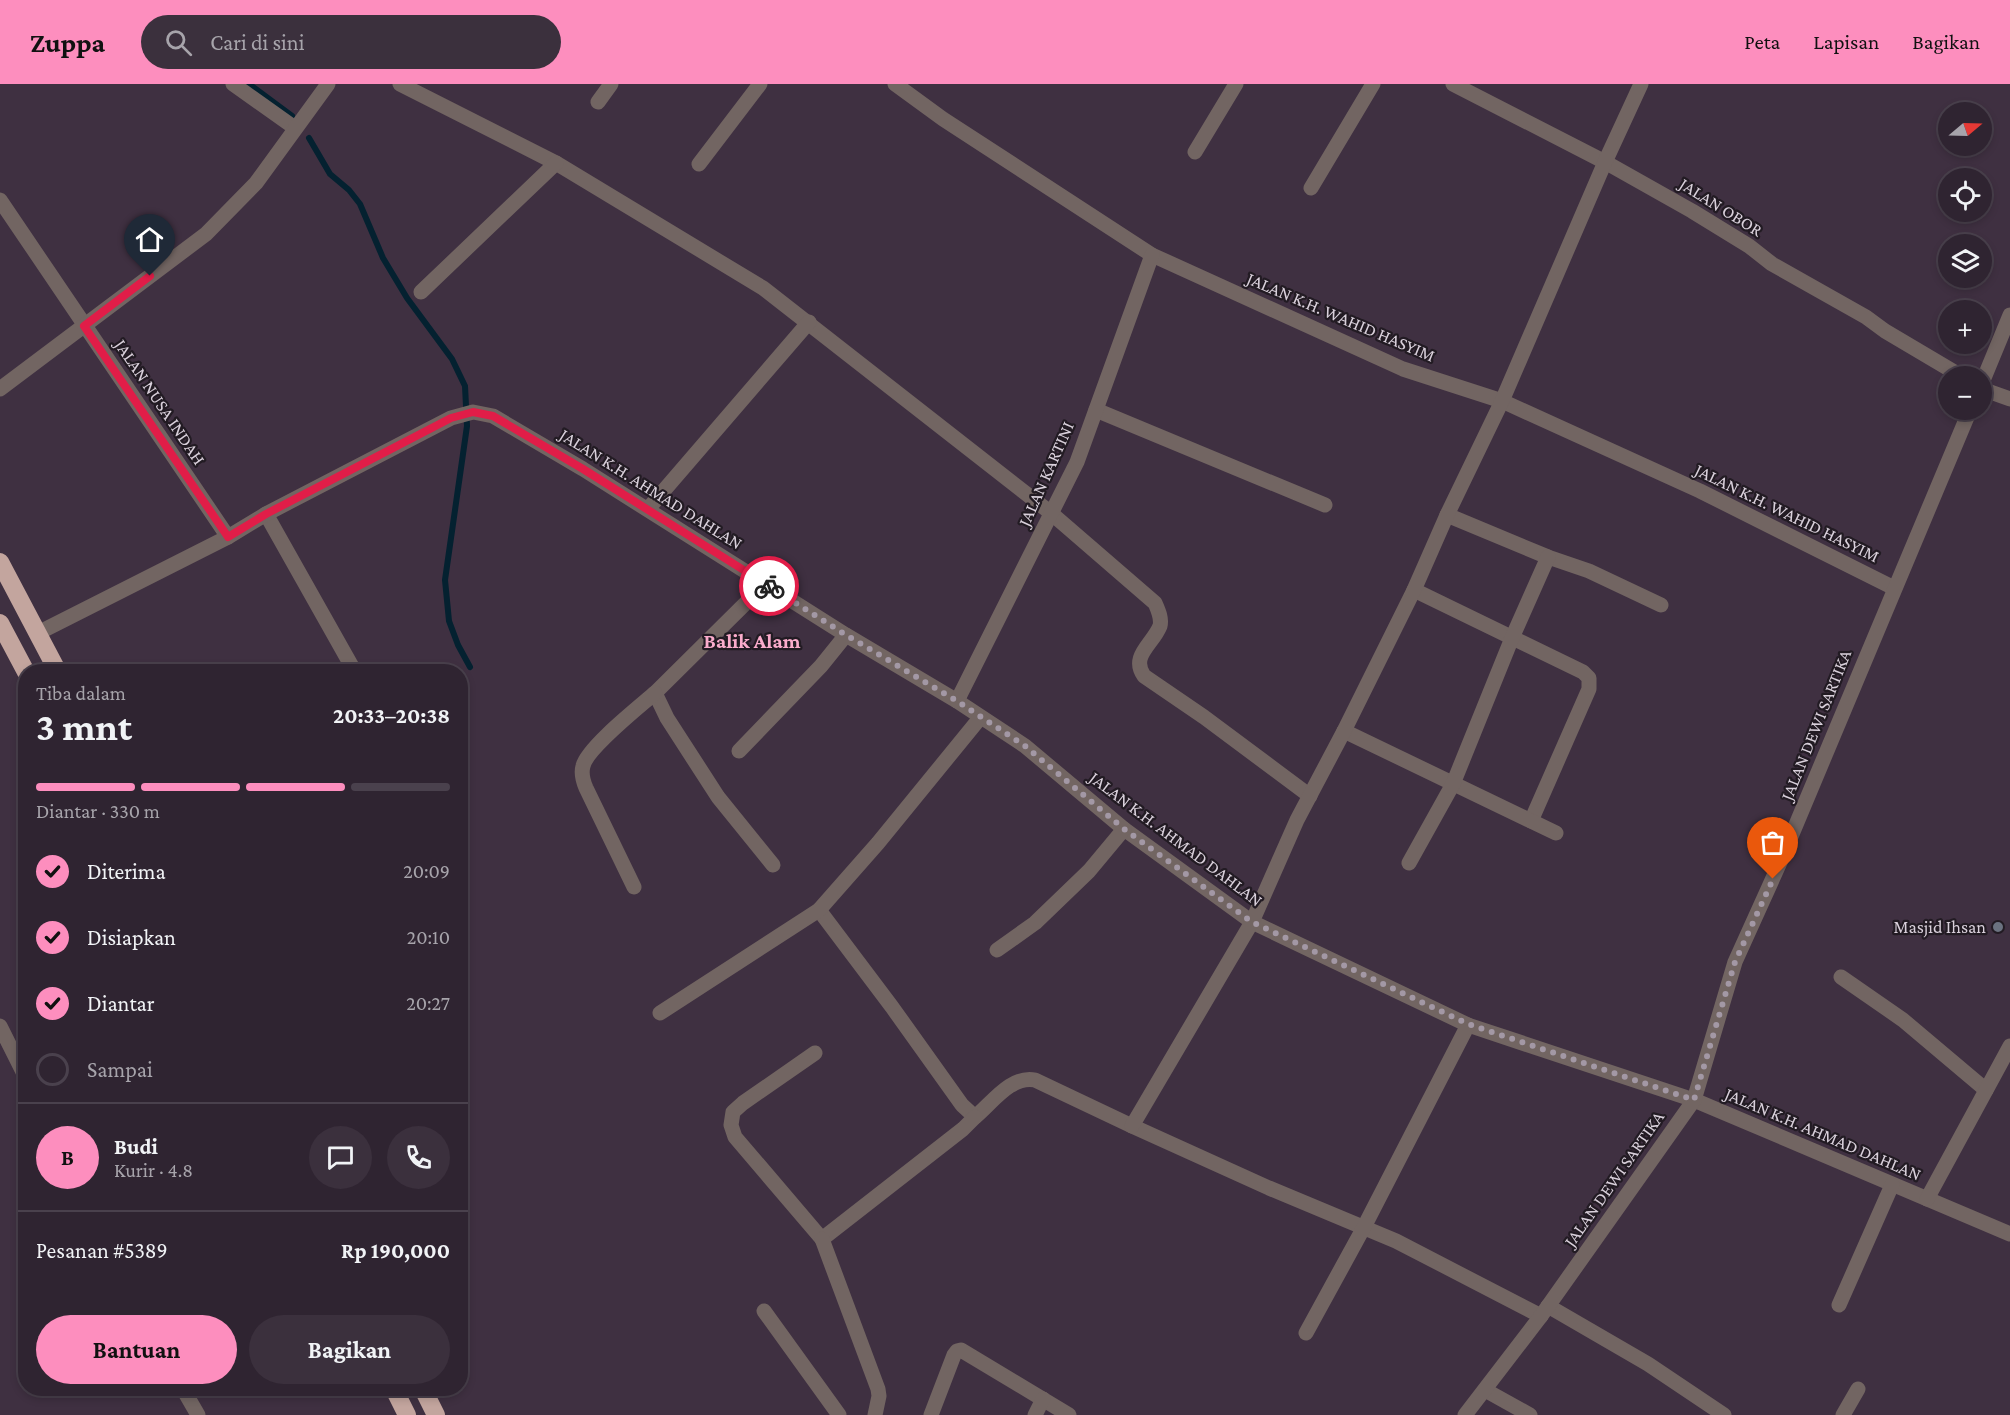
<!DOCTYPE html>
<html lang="id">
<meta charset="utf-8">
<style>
body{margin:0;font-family:"Crimson Pro",serif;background:#3b303d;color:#f1f3f6;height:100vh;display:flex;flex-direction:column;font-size:22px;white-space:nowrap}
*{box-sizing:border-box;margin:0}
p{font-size:20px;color:#a7a4ab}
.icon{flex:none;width:33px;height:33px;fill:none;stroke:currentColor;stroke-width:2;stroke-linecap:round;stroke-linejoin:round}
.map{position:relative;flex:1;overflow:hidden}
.sheet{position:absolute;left:18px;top:580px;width:450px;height:732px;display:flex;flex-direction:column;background:#2f2431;border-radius:24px;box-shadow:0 3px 9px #0003,0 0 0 2px #4a414d}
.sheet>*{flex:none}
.needle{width:39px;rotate:71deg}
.controls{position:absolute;left:1938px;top:18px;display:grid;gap:12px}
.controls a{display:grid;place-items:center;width:54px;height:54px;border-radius:50%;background:#2f2431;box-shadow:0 3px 9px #0003,0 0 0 2px #4a414d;font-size:30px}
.pin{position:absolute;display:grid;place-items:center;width:51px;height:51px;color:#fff;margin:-62px -26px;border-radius:50% 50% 50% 0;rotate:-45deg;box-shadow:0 0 6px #0007}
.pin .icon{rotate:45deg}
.courier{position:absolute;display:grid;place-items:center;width:60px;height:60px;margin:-30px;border:4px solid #e11d48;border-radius:50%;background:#fff;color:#222;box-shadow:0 2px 8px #0007}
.headline em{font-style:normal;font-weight:700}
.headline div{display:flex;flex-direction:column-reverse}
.headline{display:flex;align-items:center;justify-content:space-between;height:102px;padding:0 18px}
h1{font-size:39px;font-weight:700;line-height:45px}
.bar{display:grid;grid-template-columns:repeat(4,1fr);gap:9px 6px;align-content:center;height:72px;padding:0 18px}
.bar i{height:8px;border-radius:4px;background:#4a414d}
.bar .selected{background:#fd8ebe}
.bar p{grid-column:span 4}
.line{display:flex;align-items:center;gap:15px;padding:0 18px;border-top:2px solid #4a414d}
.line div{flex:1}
.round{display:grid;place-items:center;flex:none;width:63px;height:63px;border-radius:32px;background:#3b303d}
ol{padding:0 18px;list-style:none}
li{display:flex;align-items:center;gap:18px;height:66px}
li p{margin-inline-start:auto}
li .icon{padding:6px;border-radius:50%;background:#fd8ebe;color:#111;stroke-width:4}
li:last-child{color:#a7a4ab}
li i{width:33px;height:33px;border:3px solid #4a414d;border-radius:50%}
.cta{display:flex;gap:12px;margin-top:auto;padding:12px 18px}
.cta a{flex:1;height:69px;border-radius:36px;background:#fd8ebe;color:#111;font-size:24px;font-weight:700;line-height:69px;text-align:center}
.cta a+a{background:#3b303d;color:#f1f3f6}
header{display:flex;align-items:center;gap:36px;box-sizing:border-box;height:84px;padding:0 30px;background:#fd8ebe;color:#111}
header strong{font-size:28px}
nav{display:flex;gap:33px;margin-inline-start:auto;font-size:21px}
.search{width:420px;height:54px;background:#3b303d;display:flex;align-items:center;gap:15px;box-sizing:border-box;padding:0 21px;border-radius:33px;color:#a7a4ab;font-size:22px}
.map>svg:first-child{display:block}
</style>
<header>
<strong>Zuppa</strong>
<div class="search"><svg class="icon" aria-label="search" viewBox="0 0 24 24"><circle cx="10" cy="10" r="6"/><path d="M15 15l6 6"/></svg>Cari di sini</div>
<nav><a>Peta</a><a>Lapisan</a><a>Bagikan</a></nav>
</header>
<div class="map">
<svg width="2010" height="1331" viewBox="0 0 2010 1331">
<rect width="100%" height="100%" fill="#3f3041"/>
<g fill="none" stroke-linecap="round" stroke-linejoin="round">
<g stroke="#042130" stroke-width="6">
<polyline points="249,0 292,32"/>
<polyline points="309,54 330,90 349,106 360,120 383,174 407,214 452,275 465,302 467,342 445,496 449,537 458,561 470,583"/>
</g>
<g stroke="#726562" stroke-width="15">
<polyline points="233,0 295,44"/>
<path d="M 400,0 L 556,79 L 763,204 L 1051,429 L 1155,519 C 1158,526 1162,534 1160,542 C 1153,560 1130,572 1144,592 L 1204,633 L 1310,712"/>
<polyline points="895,0 943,35 1152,171 1403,285 1502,317 1700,407 1894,504"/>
<polyline points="1453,0 1605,78 1692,127 1749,162 1772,180 1866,233 1885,247 1961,292"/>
<polyline points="598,18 611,0"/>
<polyline points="1195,68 1236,0"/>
<polyline points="699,80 760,0"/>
<polyline points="1311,104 1373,0"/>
<polyline points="0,116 228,453"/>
<polyline points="421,208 556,79"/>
<polyline points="1982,299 2010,231"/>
<polyline points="0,305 206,150 256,99 328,0"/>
<polyline points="1982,305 2010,315"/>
<polyline points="1096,326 1325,421"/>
<polyline points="648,425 809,238"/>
<polyline points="266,430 355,588"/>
<polyline points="1447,431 1548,473 1589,487 1661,521"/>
<polyline points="765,500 655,609 667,634 718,713 773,781"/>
<polyline points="1414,506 1583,588 1589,594 1589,605 1531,737"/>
<polyline points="38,549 228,453 266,430 451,334 473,328 493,332 583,385 846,551 957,617 1025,662 1124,745 1252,838 1468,941 1694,1016 2010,1150"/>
<polyline points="957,617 1077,378 1152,171"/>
<polyline points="1344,647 1556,749"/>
<polyline points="739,667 821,582 846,551"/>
<polyline points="1409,779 1453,700 1512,554 1548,473"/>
<path d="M 634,803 L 586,704 C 583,697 581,689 583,682 C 587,664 639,623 655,609"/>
<path d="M 819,826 L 892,923 L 962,1021 L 975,1033 C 992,1019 1011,991 1035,996 L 1132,1042 L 1269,1104 L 1396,1157 L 1541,1232"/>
<polyline points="997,866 1035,839 1089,787 1124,745"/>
<polyline points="1841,893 1903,936 1986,1006"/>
<polyline points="660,929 819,826 878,759 980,634"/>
<polyline points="0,942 26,994"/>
<polyline points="815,969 743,1019 733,1028 731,1041 735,1053 822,1155 963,1045 975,1033"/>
<polyline points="1132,1042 1252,838 1297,736 1344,647 1414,506 1447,431 1502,317 1605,78 1641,0"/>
<polyline points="1927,1115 2010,962"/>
<polyline points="822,1155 878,1305 879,1312 875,1331"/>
<polyline points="1839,1221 1892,1101"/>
<polyline points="1548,1222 1648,1280 1724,1331"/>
<polyline points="764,1227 839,1331"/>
<polyline points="1306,1249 1364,1143 1468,941"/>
<polyline points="183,1305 198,1331"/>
<polyline points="1485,1306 1530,1331"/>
<polyline points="931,1331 954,1271 957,1267 961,1266 1069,1331"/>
<polyline points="1035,1331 1043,1315"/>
<polyline points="1465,1331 1541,1232 1694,1016 1735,878 1782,774 1970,326"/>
<polyline points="1843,1331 1858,1305"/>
</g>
<g stroke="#c3a59e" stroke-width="18">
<polyline points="0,478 58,588"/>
<polyline points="0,539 26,588"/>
<polyline points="394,1305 407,1331"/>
<polyline points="423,1305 436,1331"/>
</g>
</g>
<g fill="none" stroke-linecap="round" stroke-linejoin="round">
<polyline stroke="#a398a5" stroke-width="6" stroke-dasharray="0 10.8" points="769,502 846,551 957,617 1025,662 1124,745 1252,838 1468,940 1694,1016 1735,878 1773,795"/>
<polyline stroke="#e11d48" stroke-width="8" points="150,192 84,242 228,453 266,430 451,334 473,328 493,332 583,385 769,502"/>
</g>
<circle fill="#6b7280" stroke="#221b23" stroke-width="2" cx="1998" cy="843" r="6"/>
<g text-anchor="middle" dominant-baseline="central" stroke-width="4.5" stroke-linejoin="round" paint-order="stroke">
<g font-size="18" fill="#d9d0db" stroke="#221b23">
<text transform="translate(1721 123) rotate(32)">JALAN OBOR</text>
<text transform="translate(1341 233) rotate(23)">JALAN K.H. WAHID HASYIM</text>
<text transform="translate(160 318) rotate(56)">JALAN NUSA INDAH</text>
<text transform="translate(1046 390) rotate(-66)">JALAN KARTINI</text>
<text transform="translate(651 405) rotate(32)">JALAN K.H. AHMAD DAHLAN</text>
<text transform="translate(1787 429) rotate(26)">JALAN K.H. WAHID HASYIM</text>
<text transform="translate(1816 641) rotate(-68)">JALAN DEWI SARTIKA</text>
<text transform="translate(1176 755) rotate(37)">JALAN K.H. AHMAD DAHLAN</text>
<text transform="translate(1823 1050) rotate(23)">JALAN K.H. AHMAD DAHLAN</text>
<text transform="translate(1614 1095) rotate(-55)">JALAN DEWI SARTIKA</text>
</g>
<g font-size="18" fill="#d9d0db" stroke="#221b23" text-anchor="end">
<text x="1986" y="843">Masjid Ihsan</text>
</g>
<g font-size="21" font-weight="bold" fill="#fbaccc" stroke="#221b23">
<text x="752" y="557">Balik Alam</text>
</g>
</g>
</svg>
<div class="controls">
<a><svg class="needle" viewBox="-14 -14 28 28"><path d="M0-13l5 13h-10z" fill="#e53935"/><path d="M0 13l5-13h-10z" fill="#a7a4ab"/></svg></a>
<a><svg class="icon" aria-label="locate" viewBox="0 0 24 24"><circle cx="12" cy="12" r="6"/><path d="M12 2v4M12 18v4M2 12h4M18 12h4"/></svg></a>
<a><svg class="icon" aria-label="layers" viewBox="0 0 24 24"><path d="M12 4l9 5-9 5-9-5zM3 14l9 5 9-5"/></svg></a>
<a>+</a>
<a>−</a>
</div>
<div class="pin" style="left:1773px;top:795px;background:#ea580c"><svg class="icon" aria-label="bag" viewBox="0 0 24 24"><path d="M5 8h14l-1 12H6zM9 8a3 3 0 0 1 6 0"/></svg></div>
<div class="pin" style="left:150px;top:192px;background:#1f2937"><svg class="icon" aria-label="home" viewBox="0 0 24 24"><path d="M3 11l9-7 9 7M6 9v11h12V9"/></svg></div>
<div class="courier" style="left:769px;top:502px"><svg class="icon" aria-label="bike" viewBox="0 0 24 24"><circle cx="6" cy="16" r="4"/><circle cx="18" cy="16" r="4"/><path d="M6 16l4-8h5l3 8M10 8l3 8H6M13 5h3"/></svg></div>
<section class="sheet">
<div class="headline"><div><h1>3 mnt</h1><p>Tiba dalam</p></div><em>20:33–20:38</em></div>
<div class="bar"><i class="selected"></i><i class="selected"></i><i class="selected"></i><i></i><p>Diantar · 330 m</p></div>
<ol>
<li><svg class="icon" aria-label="check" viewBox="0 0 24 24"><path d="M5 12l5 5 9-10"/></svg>Diterima<p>20:09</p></li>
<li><svg class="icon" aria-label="check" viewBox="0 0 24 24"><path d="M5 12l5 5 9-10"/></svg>Disiapkan<p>20:10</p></li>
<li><svg class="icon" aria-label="check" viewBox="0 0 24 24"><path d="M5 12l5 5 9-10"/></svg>Diantar<p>20:27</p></li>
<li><i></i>Sampai</li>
</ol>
<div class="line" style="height:108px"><b class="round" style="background:#fd8ebe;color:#111">B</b><div><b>Budi</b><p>Kurir · 4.8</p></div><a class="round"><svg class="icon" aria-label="chat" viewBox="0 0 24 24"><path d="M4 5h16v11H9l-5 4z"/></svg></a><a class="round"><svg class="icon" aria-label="phone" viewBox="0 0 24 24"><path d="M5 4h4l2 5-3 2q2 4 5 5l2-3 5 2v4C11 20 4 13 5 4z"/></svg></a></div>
<div class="line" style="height:78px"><div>Pesanan #5389</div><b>Rp 190,000</b></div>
<div class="cta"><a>Bantuan</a><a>Bagikan</a></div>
</section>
</div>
